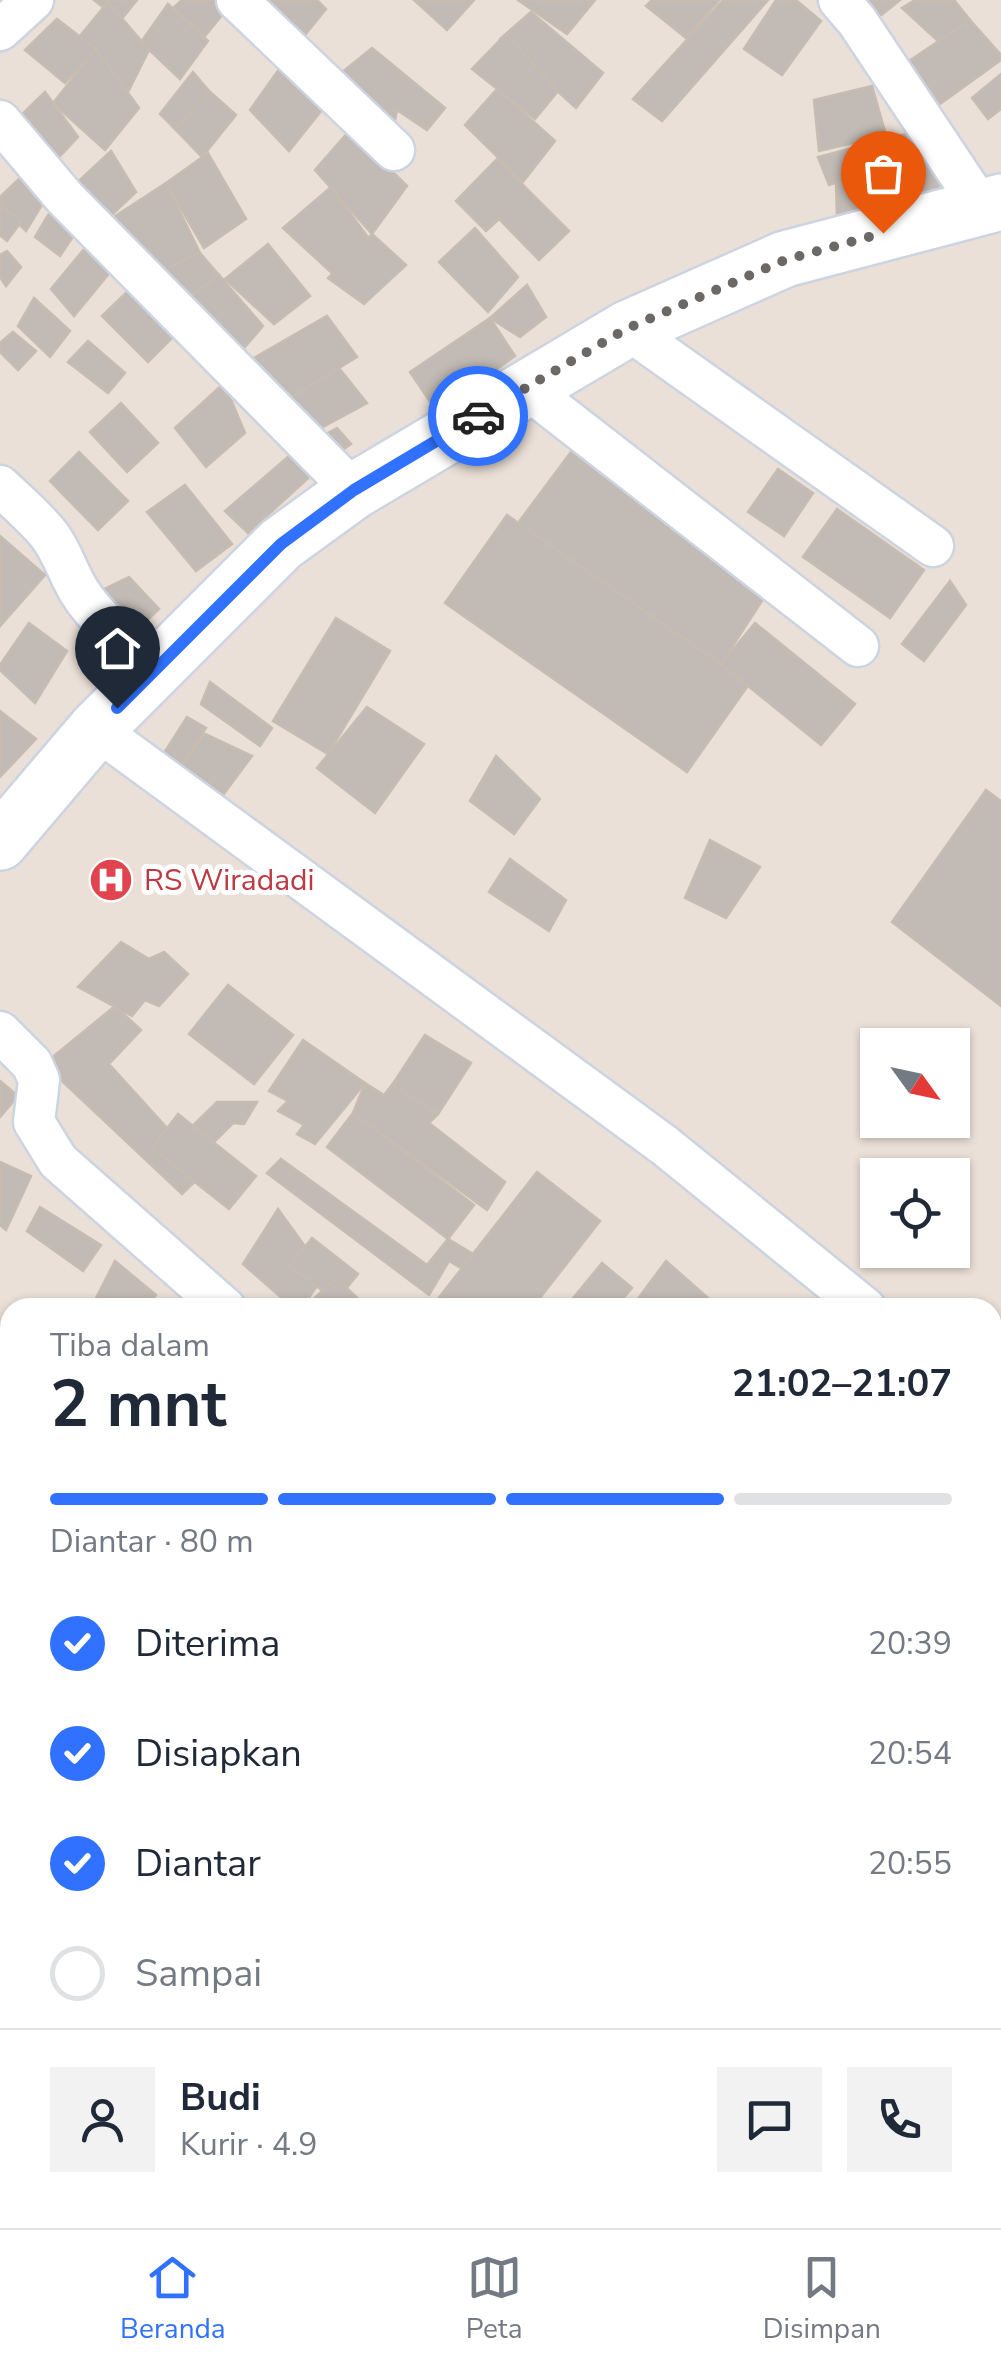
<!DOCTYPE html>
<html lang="id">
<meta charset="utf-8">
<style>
body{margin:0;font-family:"Nunito Sans",sans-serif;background:#f2f2f3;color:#1f2937;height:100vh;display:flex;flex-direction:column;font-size:38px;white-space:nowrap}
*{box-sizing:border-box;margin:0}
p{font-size:32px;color:#747a83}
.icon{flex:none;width:55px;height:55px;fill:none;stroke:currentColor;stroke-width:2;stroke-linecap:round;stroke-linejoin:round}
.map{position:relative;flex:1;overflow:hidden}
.panel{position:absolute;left:0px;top:1298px;width:1002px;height:932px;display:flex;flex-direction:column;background:#fff;border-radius:30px 30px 0 0;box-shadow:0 2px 8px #0004}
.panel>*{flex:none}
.needle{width:65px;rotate:123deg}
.fabs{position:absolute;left:860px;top:1028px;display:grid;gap:20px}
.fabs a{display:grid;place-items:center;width:110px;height:110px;border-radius:0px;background:#fff;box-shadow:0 2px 8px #0004;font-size:50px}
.pin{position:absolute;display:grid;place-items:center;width:85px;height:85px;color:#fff;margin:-102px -42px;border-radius:50% 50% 50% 0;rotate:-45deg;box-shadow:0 0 10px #0007}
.pin .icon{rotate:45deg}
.courier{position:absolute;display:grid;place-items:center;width:100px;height:100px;margin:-50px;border:8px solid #3072ff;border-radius:50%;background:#fff;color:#222;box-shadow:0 2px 12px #0007}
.overview em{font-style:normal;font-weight:700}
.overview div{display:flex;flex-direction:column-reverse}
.overview{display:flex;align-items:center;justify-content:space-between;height:170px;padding:0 50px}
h1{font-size:65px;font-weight:700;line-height:75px}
.bar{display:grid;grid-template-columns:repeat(4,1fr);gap:15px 10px;align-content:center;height:120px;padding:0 50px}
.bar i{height:12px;border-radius:8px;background:#e0e1e3}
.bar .selected{background:#3072ff}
.bar p{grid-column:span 4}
.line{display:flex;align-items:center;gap:25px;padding:0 50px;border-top:2px solid #e0e1e3}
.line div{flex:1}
.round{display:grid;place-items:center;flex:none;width:105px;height:105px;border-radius:0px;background:#f2f2f3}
ol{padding:0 50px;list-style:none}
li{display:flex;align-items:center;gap:30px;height:110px}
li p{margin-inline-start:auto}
li .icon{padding:10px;border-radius:50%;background:#3072ff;color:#fff;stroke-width:4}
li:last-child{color:#747a83}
li i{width:55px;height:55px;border:5px solid #e0e1e3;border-radius:50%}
.menu{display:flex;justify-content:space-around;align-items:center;height:140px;border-top:2px solid #e0e1e3;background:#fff;font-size:28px;color:#747a83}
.menu a{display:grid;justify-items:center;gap:5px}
.menu .selected{color:#3072ff}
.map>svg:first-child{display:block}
</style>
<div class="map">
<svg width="1001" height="2228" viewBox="0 0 1001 2228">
<rect width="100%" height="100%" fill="#ebe0d7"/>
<g fill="#c2bab4" stroke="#c6bcb1" stroke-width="2.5">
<polygon points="94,0 137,0 120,21"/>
<polygon points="182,0 229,0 232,3 205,36 173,8"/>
<polygon points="259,0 317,0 326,9 299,42"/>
<polygon points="414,0 474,0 447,30"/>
<polygon points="518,0 595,0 567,34"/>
<polygon points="652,0 719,0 686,38 646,6"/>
<polygon points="723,0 768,0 662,121 633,99"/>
<polygon points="776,0 796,0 821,21 782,75 744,49"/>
<polygon points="851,0 900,0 869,25"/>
<polygon points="915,0 954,0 970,20 938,41 902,8"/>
<polygon points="108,2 149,50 128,92 80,36"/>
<polygon points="168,4 208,41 180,79 141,42"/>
<polygon points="531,12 603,73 576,108 500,39"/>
<polygon points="57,19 96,49 65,83 25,50"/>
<polygon points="970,20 1001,55 1001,60 940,104 909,61"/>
<polygon points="506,34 558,91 535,119 472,69"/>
<polygon points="372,48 445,108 427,130 397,110 394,125 341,73"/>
<polygon points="96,49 139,108 105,150 53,103"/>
<polygon points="282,65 325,106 289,151 250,110"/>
<polygon points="193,72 209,91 175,129 160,114"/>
<polygon points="1001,74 1001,109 988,119 972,98"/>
<polygon points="872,86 886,135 819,151 814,100"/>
<polygon points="497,89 555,141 523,182 465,125"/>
<polygon points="209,91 236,115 202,157 175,129"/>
<polygon points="45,92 78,137 49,168 11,125"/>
<polygon points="350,130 407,186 372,234 315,170"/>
<polygon points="910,133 924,154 829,185 818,157"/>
<polygon points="111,151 136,192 100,226 69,190"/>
<polygon points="208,153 246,219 204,248 166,183"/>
<polygon points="497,159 569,231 539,260 499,219 486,231 456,201"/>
<polygon points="930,161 945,186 837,217 836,184"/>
<polygon points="23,175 45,200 26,231 0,206 0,197"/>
<polygon points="166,183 200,253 148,277 100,226"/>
<polygon points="331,187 370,240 333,274 283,228"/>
<polygon points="0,205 21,222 7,241 0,235"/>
<polygon points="53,207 78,229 60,256 35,237"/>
<polygon points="475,228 518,277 488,312 439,262"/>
<polygon points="372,234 406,265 364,304 328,278"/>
<polygon points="268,244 310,296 274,324 225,279"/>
<polygon points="85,248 112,270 74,316 51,289"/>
<polygon points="7,251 21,267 6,286 0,277 0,255"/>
<polygon points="200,253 219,275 177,307 148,277"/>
<polygon points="219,275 263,326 231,363 177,307"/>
<polygon points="527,285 546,317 520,337 490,318"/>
<polygon points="129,290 174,336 148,362 102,316"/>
<polygon points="34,298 70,331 50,357 18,326"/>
<polygon points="327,316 357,357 282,403 254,358"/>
<polygon points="490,318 515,356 437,412 410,372"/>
<polygon points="13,332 36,351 18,370 0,352 0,343"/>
<polygon points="88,341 125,373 108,393 68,362"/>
<polygon points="339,368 367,403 310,434 282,403"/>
<polygon points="224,383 245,433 206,467 175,428"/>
<polygon points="121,403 158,443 127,472 90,432"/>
<polygon points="337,428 351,444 332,457 319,438"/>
<polygon points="296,450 315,472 248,533 225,511"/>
<polygon points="79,452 128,501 98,530 50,481"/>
<polygon points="571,452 767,593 721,664 518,523"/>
<polygon points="778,469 813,493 784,536 748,512"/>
<polygon points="185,485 232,544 196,571 147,512"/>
<polygon points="837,509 924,570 890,618 803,557"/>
<polygon points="507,515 749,684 687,772 445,603"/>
<polygon points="0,536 45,575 0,626"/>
<polygon points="129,577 159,609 137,630 98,592"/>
<polygon points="950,581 966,605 924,661 902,644"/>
<polygon points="336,618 390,651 328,754 273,721"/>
<polygon points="29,623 67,651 35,703 0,670 0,665"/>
<polygon points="755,623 855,704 821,745 721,664"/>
<polygon points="210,682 272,728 260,746 201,704"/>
<polygon points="367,707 424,744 375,813 317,768"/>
<polygon points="0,711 36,739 0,777"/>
<polygon points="187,717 206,728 176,774 159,761"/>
<polygon points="205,734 252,756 217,803 176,774"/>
<polygon points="496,756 540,799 514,834 470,801"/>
<polygon points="986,790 1001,801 1001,1006 892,922"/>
<polygon points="710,840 760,867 726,918 685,898"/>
<polygon points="510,859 566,900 549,931 489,892"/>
<polygon points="121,942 149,959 164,952 188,974 159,1006 145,1000 132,1016 78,987"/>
<polygon points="228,985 293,1035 254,1084 189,1034"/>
<polygon points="115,1006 141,1030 109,1064 178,1140 217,1102 257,1102 244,1124 233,1123 214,1142 217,1160 182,1194 44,1064"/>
<polygon points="425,1035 471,1063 438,1114 392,1085"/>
<polygon points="303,1040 365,1083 315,1144 297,1134 304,1125 278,1111 288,1101 269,1091"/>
<polygon points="0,1081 18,1096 0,1117"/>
<polygon points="365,1083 384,1095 392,1085 438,1114 429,1123 505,1182 487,1210 353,1113"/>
<polygon points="353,1113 474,1205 448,1239 327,1147"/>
<polygon points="178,1114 256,1176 229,1209 152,1148"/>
<polygon points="281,1159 427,1265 448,1239 478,1257 461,1268 449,1261 429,1295 267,1173"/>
<polygon points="0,1162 31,1176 6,1230 0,1225"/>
<polygon points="537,1172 600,1221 532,1308 446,1308 437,1300"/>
<polygon points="40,1207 101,1245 83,1271 27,1231"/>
<polygon points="278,1209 325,1274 302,1308 293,1308 243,1264"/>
<polygon points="312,1238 358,1274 336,1301 290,1266"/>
<polygon points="115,1261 156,1295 146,1308 104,1308 94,1302"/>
<polygon points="666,1261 716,1305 714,1308 631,1308"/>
<polygon points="602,1263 632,1288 615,1308 565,1308"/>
<polygon points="336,1278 368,1308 304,1308"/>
<polygon points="992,1432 1001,1435 1001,1472 992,1490"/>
<polygon points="0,1502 10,1511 10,1564 6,1569 0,1564"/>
<polygon points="992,1542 1001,1548 1001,1580 992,1574"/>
<polygon points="992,1751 1001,1758 1001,1810 992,1805"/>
<polygon points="992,1815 1001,1821 1001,1834 992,1845"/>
<polygon points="141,2220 186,2220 181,2228 154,2228"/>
</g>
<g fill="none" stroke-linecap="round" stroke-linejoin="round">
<g stroke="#ccd3e1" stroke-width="45">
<g id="minor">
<polyline points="237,0 394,150"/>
<polyline points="839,0 857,21 981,207"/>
<polyline points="0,30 33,0"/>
<polyline points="0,121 65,198 354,491"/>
<polyline points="627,329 933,546"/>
<polyline points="526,388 858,646"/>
<path d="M 0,486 C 17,502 36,518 50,536 C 63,554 68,573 79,591 C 97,621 131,646 159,666"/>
<polyline points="96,729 664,1145 865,1308"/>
<polyline points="0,1032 32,1064 39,1080 34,1122 58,1161 225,1308"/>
<polyline points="0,1379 10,1388"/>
<polyline points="992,1379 1001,1377"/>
<polyline points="992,1668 1001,1656"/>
<polyline points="992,1928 1001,1934"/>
</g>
</g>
<g stroke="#ccd3e1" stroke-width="60">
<polyline id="secondary" points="0,842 96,729 281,544 354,491 627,329 785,259 1001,202"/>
</g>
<use href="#minor" stroke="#fff" stroke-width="40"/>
<use href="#secondary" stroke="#fff" stroke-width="55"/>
</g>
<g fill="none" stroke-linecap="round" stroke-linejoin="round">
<polyline stroke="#6c6865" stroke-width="10" stroke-dasharray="0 18" points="478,416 626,329 785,260 883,233"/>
<polyline stroke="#3072ff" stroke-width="12" points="117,708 281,544 354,490 478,416"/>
</g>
<defs>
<g id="hospital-disc" transform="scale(2.25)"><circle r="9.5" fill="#e0444e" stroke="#fff"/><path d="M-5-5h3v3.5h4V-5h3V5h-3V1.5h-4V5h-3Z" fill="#fff"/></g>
</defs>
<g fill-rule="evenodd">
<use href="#hospital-disc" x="111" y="880"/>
</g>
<g text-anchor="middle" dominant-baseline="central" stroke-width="10" stroke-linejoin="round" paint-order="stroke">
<g font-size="30" fill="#be3a42" stroke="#fff" text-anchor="start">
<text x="144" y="880">RS Wiradadi</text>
</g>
</g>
</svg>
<div class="fabs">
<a><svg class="needle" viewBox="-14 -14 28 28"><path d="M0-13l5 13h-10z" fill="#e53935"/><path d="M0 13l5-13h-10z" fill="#747a83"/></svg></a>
<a><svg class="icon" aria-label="locate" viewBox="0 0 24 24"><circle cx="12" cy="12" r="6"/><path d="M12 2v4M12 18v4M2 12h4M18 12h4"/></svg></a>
</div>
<div class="pin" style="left:883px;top:233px;background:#ea580c"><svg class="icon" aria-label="bag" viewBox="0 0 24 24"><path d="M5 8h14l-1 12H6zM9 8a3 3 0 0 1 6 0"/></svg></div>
<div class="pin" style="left:117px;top:708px;background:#1f2937"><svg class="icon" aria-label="home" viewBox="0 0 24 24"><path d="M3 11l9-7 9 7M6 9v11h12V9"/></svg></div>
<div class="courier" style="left:478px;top:416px"><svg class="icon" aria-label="car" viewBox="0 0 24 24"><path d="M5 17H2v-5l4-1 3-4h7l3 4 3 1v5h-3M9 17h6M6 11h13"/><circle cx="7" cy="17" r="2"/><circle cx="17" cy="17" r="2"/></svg></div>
<section class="panel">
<div class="overview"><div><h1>2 mnt</h1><p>Tiba dalam</p></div><em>21:02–21:07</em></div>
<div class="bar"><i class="selected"></i><i class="selected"></i><i class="selected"></i><i></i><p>Diantar · 80 m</p></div>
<ol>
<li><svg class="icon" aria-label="check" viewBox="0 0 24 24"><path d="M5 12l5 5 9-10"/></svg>Diterima<p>20:39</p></li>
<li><svg class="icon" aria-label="check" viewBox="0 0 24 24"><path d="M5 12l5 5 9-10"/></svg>Disiapkan<p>20:54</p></li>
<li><svg class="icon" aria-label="check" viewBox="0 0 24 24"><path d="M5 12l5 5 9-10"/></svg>Diantar<p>20:55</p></li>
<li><i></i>Sampai</li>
</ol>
<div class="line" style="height:180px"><a class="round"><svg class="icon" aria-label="person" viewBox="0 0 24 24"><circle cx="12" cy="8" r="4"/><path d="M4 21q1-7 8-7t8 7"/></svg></a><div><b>Budi</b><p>Kurir · 4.9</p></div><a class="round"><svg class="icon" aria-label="chat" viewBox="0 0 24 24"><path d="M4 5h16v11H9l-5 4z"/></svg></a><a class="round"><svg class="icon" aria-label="phone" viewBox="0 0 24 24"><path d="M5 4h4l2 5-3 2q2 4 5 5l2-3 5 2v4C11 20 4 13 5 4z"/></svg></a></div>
</section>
</div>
<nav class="menu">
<a class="selected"><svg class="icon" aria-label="home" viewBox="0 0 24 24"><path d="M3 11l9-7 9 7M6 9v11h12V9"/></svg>Beranda</a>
<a><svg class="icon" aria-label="map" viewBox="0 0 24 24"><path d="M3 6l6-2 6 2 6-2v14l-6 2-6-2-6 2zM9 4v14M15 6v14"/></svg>Peta</a>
<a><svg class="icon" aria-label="saved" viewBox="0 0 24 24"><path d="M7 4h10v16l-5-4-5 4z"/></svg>Disimpan</a>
</nav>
